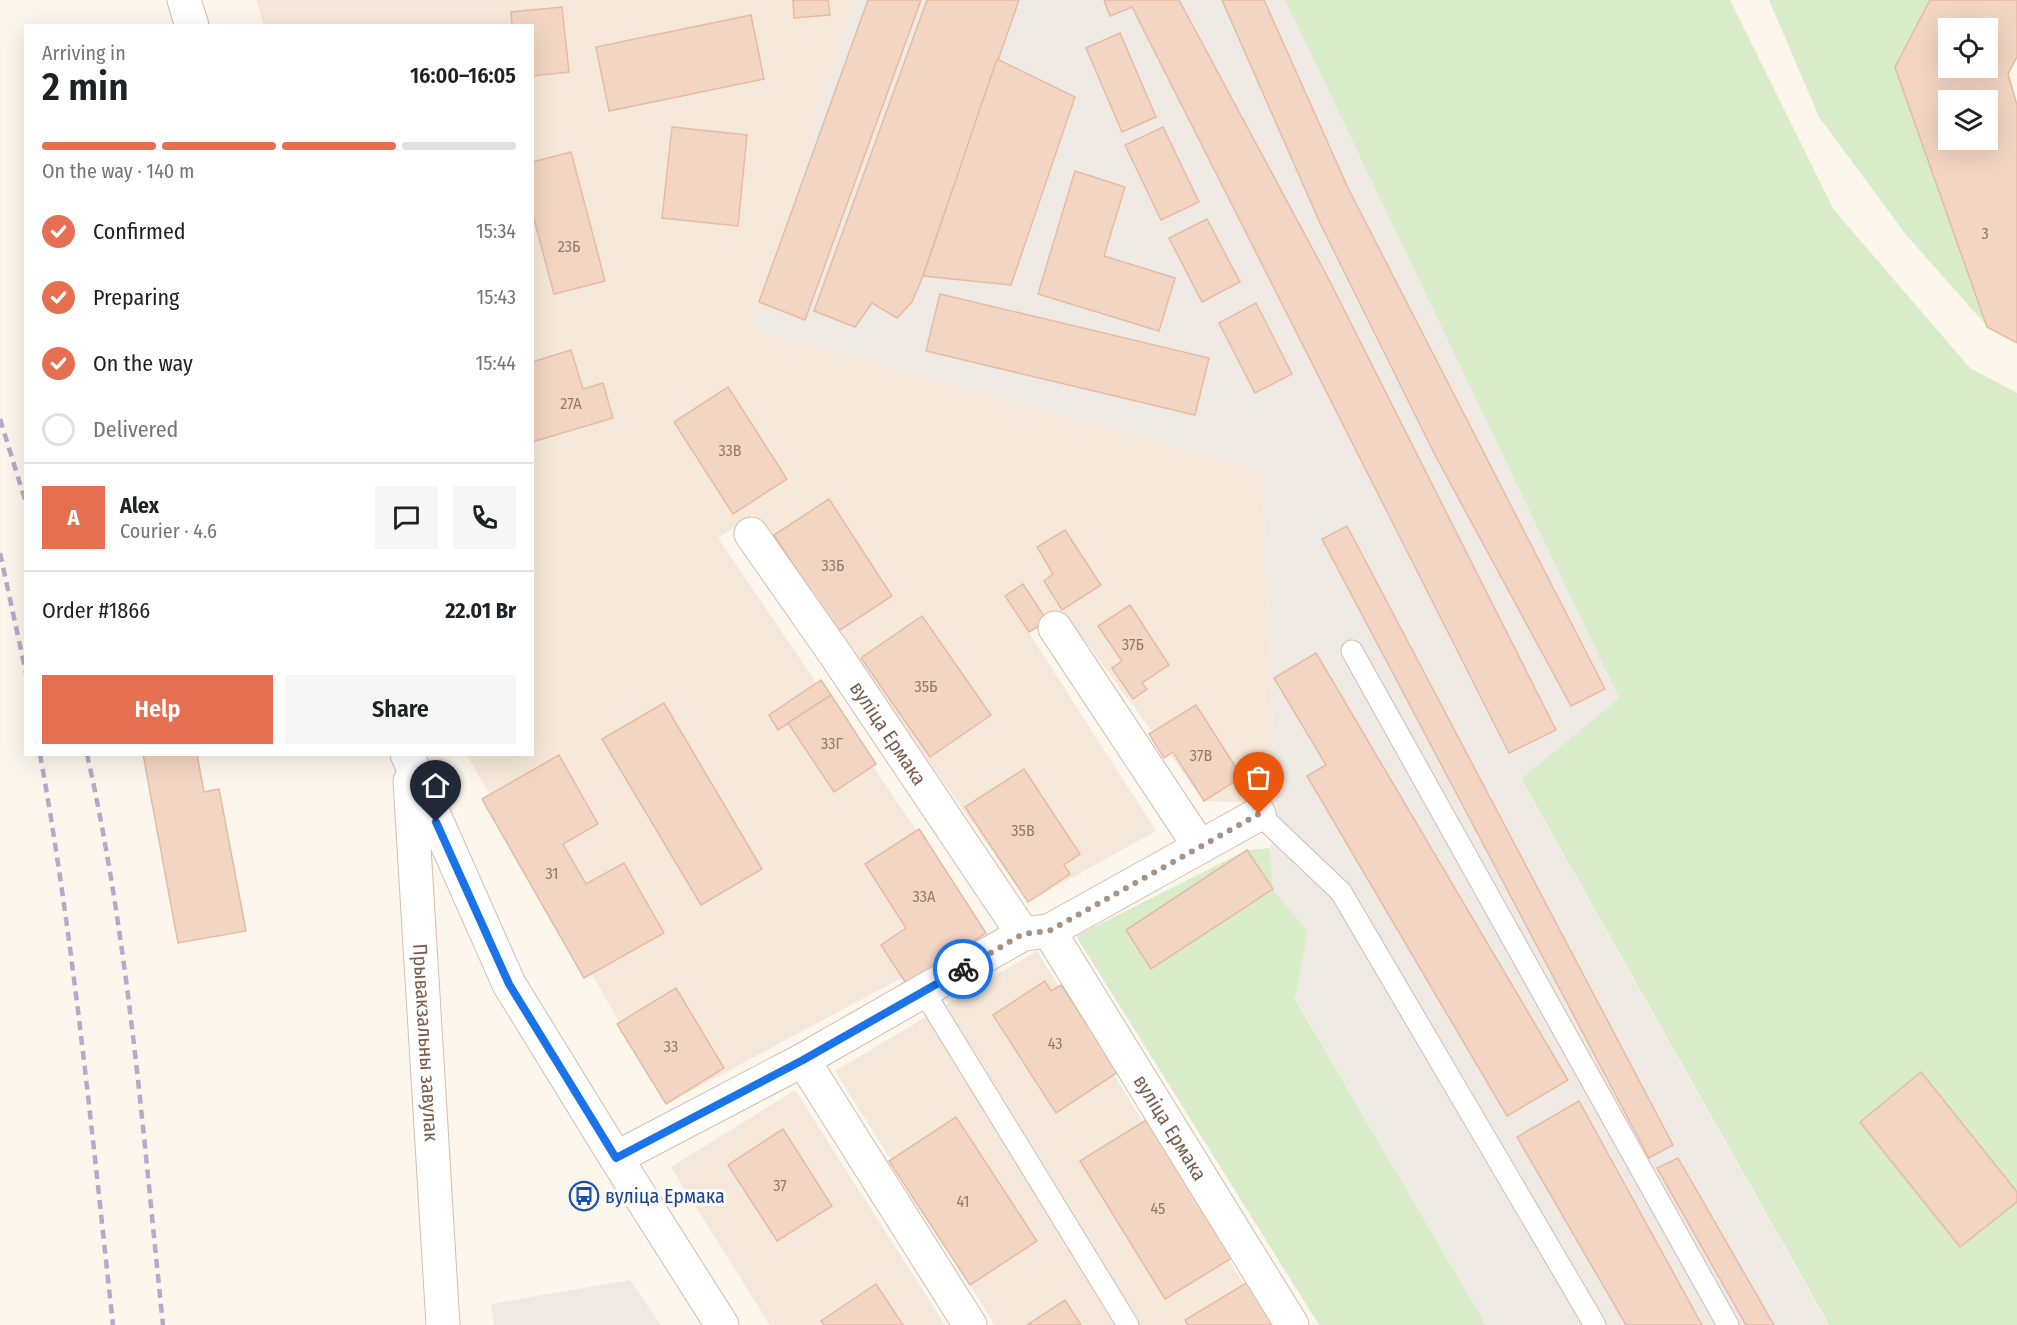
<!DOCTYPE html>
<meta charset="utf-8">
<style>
body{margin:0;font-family:"Fira Sans Condensed",sans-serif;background:#f6f6f6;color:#202124;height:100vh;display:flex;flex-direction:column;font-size:22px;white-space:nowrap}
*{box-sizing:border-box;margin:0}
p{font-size:20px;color:#757577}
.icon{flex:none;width:33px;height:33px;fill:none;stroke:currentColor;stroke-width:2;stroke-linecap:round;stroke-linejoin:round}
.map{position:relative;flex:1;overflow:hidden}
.sheet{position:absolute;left:24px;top:24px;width:510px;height:732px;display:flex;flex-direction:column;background:#fff;border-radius:0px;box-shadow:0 6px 24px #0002}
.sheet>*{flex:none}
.buttons{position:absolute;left:1938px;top:18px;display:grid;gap:12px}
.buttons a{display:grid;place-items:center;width:60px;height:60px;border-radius:0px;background:#fff;box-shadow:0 6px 24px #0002;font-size:30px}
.pin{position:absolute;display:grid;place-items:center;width:51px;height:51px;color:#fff;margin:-62px -26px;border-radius:50% 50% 50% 0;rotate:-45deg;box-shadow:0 0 6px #0007}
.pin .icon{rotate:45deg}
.courier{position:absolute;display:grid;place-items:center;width:60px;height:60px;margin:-30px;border:4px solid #1a73e8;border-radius:50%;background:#fff;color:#222;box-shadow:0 2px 8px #0007}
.head em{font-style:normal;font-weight:600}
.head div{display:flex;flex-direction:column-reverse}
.head{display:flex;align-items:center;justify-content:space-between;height:102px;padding:0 18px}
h1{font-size:39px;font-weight:600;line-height:45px}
.bar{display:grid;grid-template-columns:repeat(4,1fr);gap:9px 6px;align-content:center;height:72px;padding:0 18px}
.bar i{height:8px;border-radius:4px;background:#e0e0e0}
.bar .active{background:#e76f51}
.bar p{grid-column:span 4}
.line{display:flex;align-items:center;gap:15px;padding:0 18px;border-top:2px solid #e0e0e0}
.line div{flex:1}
.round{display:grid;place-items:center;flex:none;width:63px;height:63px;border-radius:0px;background:#f6f6f6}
ol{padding:0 18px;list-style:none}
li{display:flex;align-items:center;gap:18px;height:66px}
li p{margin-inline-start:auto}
li .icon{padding:6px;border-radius:50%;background:#e76f51;color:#fff;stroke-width:4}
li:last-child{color:#757577}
li i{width:33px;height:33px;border:3px solid #e0e0e0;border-radius:50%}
.cta{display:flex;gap:12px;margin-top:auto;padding:12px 18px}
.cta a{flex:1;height:69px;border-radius:0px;background:#e76f51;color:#fff;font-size:24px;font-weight:600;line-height:69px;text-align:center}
.cta a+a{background:#f6f6f6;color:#202124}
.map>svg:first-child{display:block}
</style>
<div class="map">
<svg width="2017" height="1325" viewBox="0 0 2017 1325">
<rect width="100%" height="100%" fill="#fdf6ec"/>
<g fill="#f5e8da">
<polygon points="256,0 854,0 756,329 1262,470 1276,803 1204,801 1062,610 1029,633 1156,831 1028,902 754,514 718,538 986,933 666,1104 467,755 532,754 532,26 264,25"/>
<polygon points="1037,951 1269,1325 995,1325 835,1071"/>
<polygon points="795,1090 945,1325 770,1325 671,1167"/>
</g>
<g fill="#efe9e4">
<polygon points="854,0 1285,0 1619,698 1521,780 1828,1325 1486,1325 1295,998 1308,933 1273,889 1270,848 1277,821 1262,470 755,329"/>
<polygon points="630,1280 661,1325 494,1325 491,1304"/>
</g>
<g fill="#d8ecc9">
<polygon points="1285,0 1730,0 1834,210 1970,368 2017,393 2017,1325 1829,1325 1521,779 1619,698"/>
<polygon points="1769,0 1930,0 1895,67 1987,326 1907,236 1819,117"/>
<polygon points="1270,848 1273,889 1308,932 1295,999 1486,1325 1319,1325 1076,936 1247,850"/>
</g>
<g fill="#f3d5c3" stroke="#e6bba3" stroke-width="1.5" fill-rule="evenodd">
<polygon points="793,0 828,0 830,15 794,18"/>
<polygon points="868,0 921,0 805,320 759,302"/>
<polygon points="927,0 1019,0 923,276 912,302 897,318 872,303 855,327 814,311"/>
<polygon points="1104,0 1179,0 1326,274 1556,730 1509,753 1132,7 1110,16"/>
<polygon points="1222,0 1264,0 1348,188 1605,689 1571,706 1435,455 1320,223"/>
<path d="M 1930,0 L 2017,0 L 2017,57 L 2008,74 L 2017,105 L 2017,343 L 1987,327 L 1895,67 ZM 1948,28 L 1988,28 L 1988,68 L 1948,68 ZM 1948,100 L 1988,100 L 1988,140 L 1948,140 Z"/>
<polygon points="562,7 569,72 532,76 532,26 512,26 511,12"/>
<polygon points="751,15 764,79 609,111 596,47"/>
<polygon points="1120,33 1156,117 1122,132 1086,48"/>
<polygon points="997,59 1075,97 1011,285 923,276"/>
<polygon points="672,127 747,135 738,226 662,218"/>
<polygon points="1163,127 1199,202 1161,220 1125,145"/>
<polygon points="571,152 605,281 554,294 532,211 532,162"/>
<polygon points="1075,171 1125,187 1104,256 1175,278 1159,331 1038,294"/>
<polygon points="1207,219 1240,282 1202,302 1169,238"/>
<polygon points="940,294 1209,358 1195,415 926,351"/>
<polygon points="1256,303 1292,374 1255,393 1219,323"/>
<polygon points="571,350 583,389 603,383 613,418 532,442 532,362"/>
<polygon points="728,387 787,479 733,514 674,422"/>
<polygon points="829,499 892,596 837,632 774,535"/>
<polygon points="1347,526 1673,1145 1649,1158 1322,539"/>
<polygon points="1065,530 1101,585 1062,610 1044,581 1053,574 1037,547"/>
<polygon points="1023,584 1047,621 1029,632 1005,596"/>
<polygon points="1130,605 1169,665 1142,683 1147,689 1133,699 1112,668 1122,661 1098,626"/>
<polygon points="922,616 991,715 930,757 861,658"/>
<polygon points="1316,653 1568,1080 1507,1116 1307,776 1326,765 1274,678"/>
<polygon points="821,680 831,695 778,730 769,715"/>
<polygon points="831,695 876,764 834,792 788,723"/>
<polygon points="664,703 762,869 701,905 602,739"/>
<polygon points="1196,705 1242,777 1204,801 1173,752 1164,758 1149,734"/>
<polygon points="143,754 197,754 204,792 219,789 246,931 178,943"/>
<polygon points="559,755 598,824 563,844 586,884 624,863 664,933 584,978 482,799"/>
<polygon points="1024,769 1080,854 1064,865 1070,874 1028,902 965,807"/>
<polygon points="919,829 986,933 907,985 881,945 906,928 865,864"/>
<polygon points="1247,850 1273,889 1151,969 1126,930"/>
<polygon points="1045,981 1051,991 1061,985 1118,1072 1056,1113 993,1015"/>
<polygon points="676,988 724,1068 666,1104 617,1024"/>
<polygon points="1921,1072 2017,1192 2017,1202 1960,1247 1860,1122"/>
<polygon points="1579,1101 1702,1325 1626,1325 1517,1137"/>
<polygon points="956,1117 1037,1241 970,1285 889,1161"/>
<polygon points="1151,1117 1235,1256 1165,1299 1080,1161"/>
<polygon points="783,1129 832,1206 777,1241 728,1165"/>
<polygon points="1678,1158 1774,1325 1746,1325 1657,1168"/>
<polygon points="1253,1279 1281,1325 1188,1325 1185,1320"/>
<polygon points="876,1284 903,1325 824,1325 821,1321"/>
<polygon points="1065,1300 1081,1325 1027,1325"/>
</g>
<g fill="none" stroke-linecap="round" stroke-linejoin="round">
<g stroke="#d1beb0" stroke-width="23">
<g id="service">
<polyline points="1352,651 1728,1325"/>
<polyline points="1259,814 1341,892 1595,1325"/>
<polyline points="924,992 1128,1325"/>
</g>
</g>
<g stroke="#d1beb0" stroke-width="35">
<g id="minor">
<polyline points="184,0 192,26"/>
<path id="s1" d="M 751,534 L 835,654 L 1023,934"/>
<polyline points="1055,628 1200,847"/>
<polyline points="407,754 509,984 616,1158 722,1325"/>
<path id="s2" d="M 410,781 L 443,1325"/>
<path id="s3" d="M 1049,931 L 1292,1325"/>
<polyline points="803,1060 970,1325"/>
<polyline points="616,1158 803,1060 1023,934 1049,931 1259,814"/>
</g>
</g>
<use href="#service" stroke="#fff" stroke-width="21"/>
<use href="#minor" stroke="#fff" stroke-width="33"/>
<g stroke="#b9a8c9" stroke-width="4.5" stroke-dasharray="9 6" stroke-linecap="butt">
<polyline points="0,419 26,503"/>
<polyline points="0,553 26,673"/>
<path d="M 40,754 C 74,943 92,1134 113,1325"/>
<path d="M 87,754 C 129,941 143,1135 163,1325"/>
</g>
</g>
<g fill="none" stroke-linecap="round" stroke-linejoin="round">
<polyline stroke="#a89285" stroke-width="6" stroke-dasharray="0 10.8" points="963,969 1023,934 1049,931 1259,814"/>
<polyline stroke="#1a73e8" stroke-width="8" points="436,822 509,984 616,1158 803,1060 963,969"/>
</g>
<defs>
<g id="bus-ring" transform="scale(1.5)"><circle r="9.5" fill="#fffaf3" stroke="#1a4fb4" stroke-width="1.5"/><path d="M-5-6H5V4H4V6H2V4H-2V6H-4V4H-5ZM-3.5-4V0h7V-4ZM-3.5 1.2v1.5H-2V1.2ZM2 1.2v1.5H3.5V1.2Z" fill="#1a4fb4"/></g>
</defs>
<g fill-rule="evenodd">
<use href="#bus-ring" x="584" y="1196"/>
</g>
<g text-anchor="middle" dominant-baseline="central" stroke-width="6" stroke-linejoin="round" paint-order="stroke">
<g font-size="16" fill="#987a6a">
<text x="1985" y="233">3</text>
<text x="569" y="246">23Б</text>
<text x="571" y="403">27А</text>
<text x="730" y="450">33В</text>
<text x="833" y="565">33Б</text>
<text x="1133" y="644">37Б</text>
<text x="926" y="686">35Б</text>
<text x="832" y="743">33Г</text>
<text x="1201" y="755">37В</text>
<text x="1023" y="830">35В</text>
<text x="552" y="873">31</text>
<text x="924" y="896">33А</text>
<text x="1055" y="1043">43</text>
<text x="671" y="1046">33</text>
<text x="780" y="1185">37</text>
<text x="963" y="1201">41</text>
<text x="1158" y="1208">45</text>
</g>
<g font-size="20" fill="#7a5c4d" stroke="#fffaf3">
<text stroke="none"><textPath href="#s1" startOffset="242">вуліца Ермака</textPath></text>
<text stroke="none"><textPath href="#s2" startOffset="262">Прывакзальны завулак</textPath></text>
<text stroke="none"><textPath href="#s3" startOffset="231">вуліца Ермака</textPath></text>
</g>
<g font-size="20" fill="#164399" stroke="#fffaf3" text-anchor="start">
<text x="605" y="1196">вуліца Ермака</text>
</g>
</g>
</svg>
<div class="buttons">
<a><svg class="icon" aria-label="locate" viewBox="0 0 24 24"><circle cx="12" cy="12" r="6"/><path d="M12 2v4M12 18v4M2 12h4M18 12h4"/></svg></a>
<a><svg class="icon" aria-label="layers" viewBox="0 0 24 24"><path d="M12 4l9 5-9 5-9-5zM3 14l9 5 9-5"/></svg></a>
</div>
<div class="pin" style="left:1259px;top:814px;background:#ea580c"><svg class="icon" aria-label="bag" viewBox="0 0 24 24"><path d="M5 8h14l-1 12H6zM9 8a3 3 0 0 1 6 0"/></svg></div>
<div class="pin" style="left:436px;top:822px;background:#1f2937"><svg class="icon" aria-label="home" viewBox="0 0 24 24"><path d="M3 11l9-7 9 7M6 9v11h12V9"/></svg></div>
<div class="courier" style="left:963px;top:969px"><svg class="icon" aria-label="bike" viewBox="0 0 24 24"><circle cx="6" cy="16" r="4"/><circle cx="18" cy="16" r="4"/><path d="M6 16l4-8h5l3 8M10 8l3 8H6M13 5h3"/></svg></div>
<section class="sheet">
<div class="head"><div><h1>2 min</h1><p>Arriving in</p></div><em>16:00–16:05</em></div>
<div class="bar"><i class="active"></i><i class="active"></i><i class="active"></i><i></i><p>On the way · 140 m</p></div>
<ol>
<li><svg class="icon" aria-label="check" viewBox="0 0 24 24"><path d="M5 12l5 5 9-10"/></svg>Confirmed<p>15:34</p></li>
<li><svg class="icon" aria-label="check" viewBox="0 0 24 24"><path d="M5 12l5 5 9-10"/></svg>Preparing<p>15:43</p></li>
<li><svg class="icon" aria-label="check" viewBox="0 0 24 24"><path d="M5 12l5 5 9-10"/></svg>On the way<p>15:44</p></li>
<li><i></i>Delivered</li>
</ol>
<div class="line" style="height:108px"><b class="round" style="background:#e76f51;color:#fff">A</b><div><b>Alex</b><p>Courier · 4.6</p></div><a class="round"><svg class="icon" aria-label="chat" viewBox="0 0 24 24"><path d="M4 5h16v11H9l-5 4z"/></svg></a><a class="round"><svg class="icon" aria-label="phone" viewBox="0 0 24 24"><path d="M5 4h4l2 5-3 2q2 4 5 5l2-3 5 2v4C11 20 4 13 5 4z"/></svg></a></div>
<div class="line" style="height:78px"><div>Order #1866</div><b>22.01 Br</b></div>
<div class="cta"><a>Help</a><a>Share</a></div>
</section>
</div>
